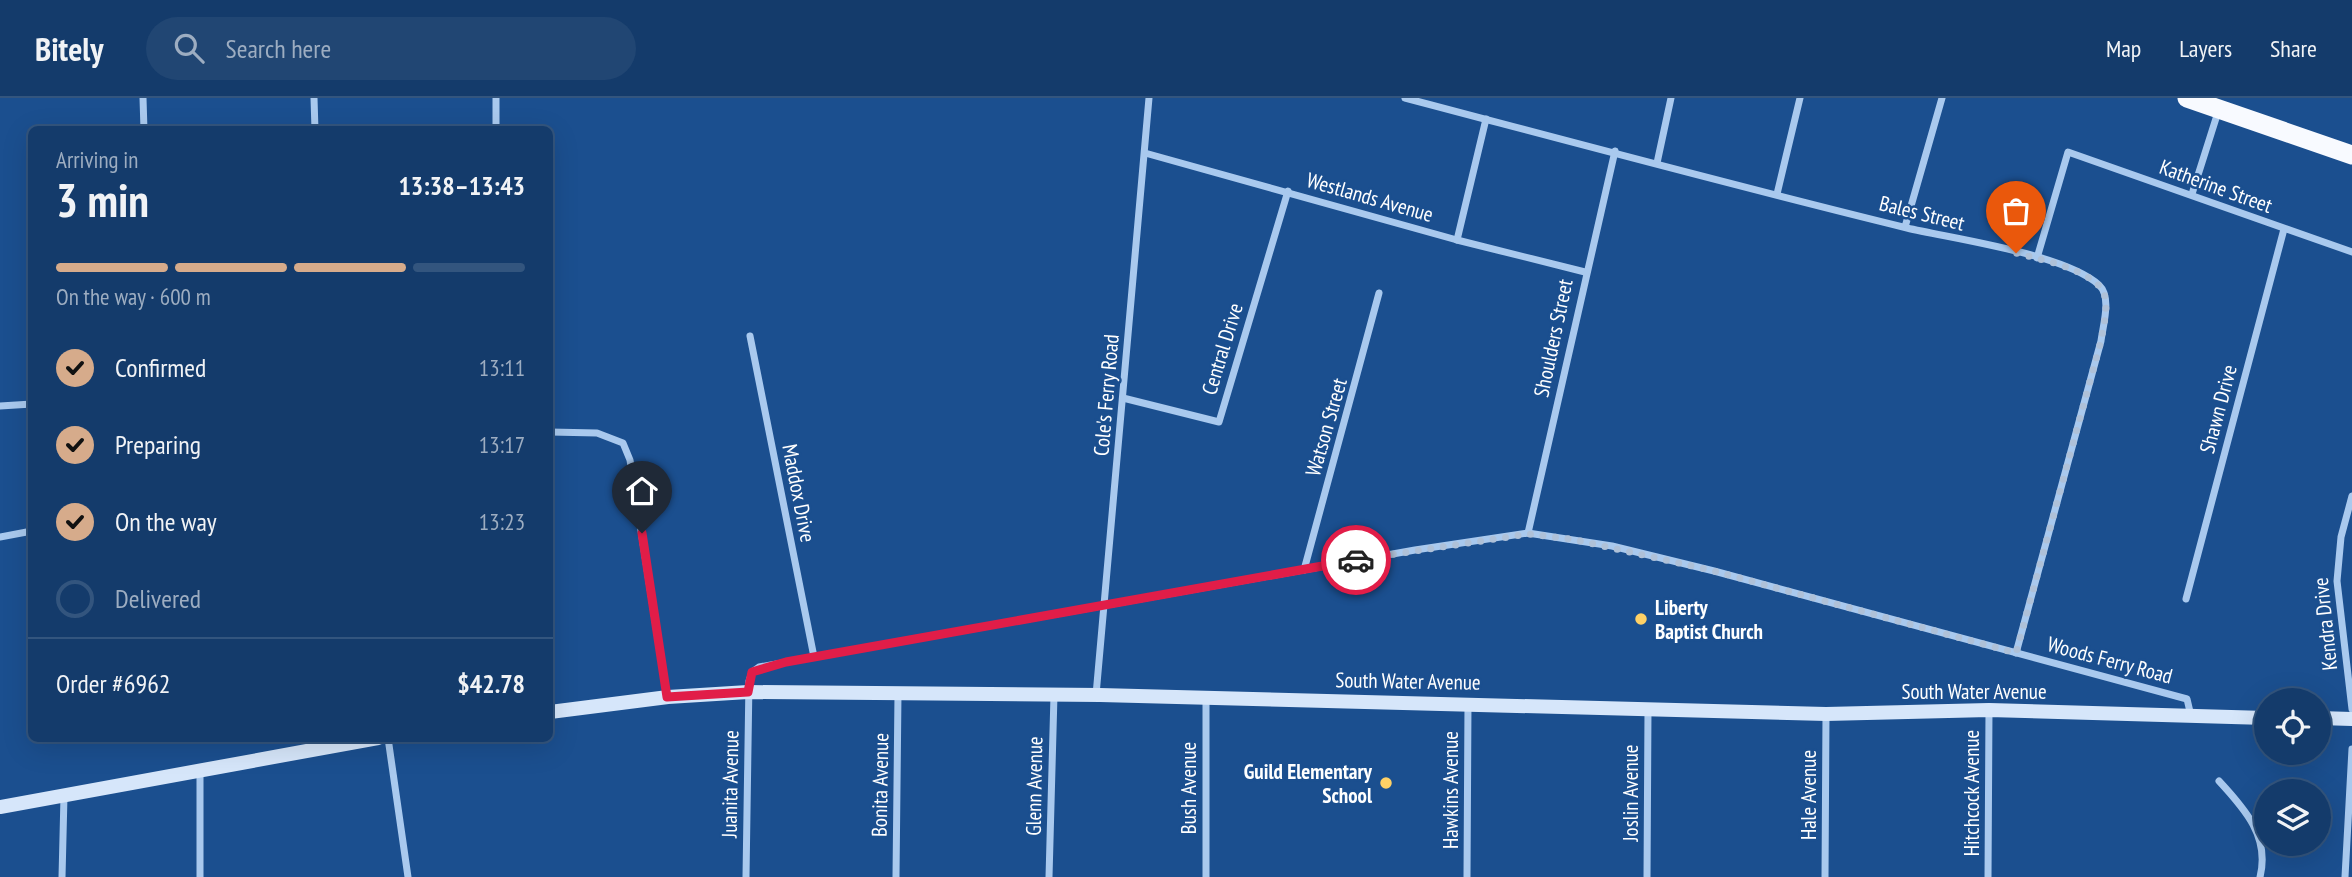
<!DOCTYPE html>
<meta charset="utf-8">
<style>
body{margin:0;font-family:"PT Sans Narrow",sans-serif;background:#214673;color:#f1f3f6;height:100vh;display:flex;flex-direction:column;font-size:26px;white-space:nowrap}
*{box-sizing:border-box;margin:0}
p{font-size:23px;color:#9dadc1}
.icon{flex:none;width:38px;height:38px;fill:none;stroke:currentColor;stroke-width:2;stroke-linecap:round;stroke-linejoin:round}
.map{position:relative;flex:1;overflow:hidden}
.side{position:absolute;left:28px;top:28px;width:525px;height:616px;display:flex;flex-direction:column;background:#143b6b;border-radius:10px;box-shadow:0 7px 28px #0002,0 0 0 2px #33557e}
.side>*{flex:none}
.tools{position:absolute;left:2254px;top:590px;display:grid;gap:14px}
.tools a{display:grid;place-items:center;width:77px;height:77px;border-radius:50%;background:#143b6b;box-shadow:0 7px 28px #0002,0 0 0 2px #33557e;font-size:35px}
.pin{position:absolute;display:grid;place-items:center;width:60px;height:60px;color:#fff;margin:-72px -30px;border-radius:50% 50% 50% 0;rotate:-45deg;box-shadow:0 0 7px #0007}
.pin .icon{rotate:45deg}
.courier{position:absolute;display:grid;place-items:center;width:70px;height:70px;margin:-35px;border:5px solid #e11d48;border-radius:50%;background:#fff;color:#222;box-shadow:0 2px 9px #0007}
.summary em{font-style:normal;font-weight:800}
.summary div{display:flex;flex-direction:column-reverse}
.summary{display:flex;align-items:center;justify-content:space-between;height:119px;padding:0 28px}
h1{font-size:46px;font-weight:800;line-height:52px}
.bar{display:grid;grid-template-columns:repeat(4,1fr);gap:10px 7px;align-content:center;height:84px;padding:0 28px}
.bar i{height:9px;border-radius:5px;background:#33557e}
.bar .active{background:#d6ab8b}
.bar p{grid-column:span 4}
.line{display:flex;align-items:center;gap:18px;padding:0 28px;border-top:2px solid #33557e}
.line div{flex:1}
ol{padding:0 28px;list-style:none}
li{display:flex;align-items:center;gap:21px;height:77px}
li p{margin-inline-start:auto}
li .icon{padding:7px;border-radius:50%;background:#d6ab8b;color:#111;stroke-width:4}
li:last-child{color:#9dadc1}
li i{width:38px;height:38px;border:4px solid #33557e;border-radius:50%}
header{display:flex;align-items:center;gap:42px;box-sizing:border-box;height:98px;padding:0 35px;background:#143b6b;border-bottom:2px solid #33557e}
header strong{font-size:33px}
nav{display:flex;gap:38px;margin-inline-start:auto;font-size:24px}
.search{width:490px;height:63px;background:#214673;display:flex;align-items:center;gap:18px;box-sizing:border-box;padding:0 24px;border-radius:38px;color:#9dadc1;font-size:26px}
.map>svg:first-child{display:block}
</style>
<header>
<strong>Bitely</strong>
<div class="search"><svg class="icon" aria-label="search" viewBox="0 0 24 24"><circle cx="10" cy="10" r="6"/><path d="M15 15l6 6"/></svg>Search here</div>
<nav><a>Map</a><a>Layers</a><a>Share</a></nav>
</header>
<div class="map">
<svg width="2352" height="779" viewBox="0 0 2352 779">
<rect width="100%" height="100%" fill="#1b4f8f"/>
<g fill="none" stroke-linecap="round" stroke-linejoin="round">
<g stroke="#a9c9ee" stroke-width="7">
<polyline points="143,0 144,32"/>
<polyline points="314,0 315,32"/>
<path d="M 1405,0 C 1572,44 1739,89 1907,130 C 1954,141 2065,156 2099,187 C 2112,199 2103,227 2101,243 L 2016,555"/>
<polyline points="496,32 496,0"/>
<polyline points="1145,55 1457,142 1585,174"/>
<polyline points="1657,65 1671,0"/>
<polyline points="1777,96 1800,0"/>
<polyline points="2192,96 2218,14"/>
<polyline points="1905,129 1942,0"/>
<polyline points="1457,142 1486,21"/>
<polyline points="2037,160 2068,54 2352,154"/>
<polyline points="750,238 814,559"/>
<polyline points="1123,300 1219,324 1288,93"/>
<polyline points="0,308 32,306"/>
<polyline points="550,334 597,335 623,345 630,362 667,599"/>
<polyline points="2352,398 2341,439 2337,483 2352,611"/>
<polyline points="1528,435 1615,53"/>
<polyline points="0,439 32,433"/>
<polyline points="1304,472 1379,195"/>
<polyline points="2186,501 2284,131"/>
<polyline points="1096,597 1149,0"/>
<polyline points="1206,601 1206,779"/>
<polyline points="388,640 408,779"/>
<polyline points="200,674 200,779"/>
<path d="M 2219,683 C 2245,711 2270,739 2260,779"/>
<polyline points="62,779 64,698"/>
<polyline points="746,779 749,583 752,574 759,569 1415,452 1528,435 1612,448 1714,473 2187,601 2191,618"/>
<polyline points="896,779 898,596"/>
<polyline points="1049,779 1054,597"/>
<polyline points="1467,779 1468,605"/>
<polyline points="1647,779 1648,612"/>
<polyline points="1825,779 1826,616"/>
<polyline points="1988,779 1989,612"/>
<polyline points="2345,779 2352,651"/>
</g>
<g stroke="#d6e6fa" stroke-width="14">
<polyline points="550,614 668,599 748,594 1100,597 1826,616 1989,612 2266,620"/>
<polyline points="2319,620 2352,621"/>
<polyline points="0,709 378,640"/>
</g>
<polyline stroke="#f8faff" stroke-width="19" points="2187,0 2352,57"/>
</g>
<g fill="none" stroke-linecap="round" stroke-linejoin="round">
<path stroke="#afc1d8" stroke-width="7" stroke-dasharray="0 12.6" d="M 1356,462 L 1528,436 L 1571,441 L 1714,473 L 2016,555 L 2101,243 C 2103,230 2108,212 2105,199 C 2100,173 2039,161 2016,155"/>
<polyline stroke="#e11d48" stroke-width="9" points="642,435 667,599 748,594 752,574 786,564 1356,462"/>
</g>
<g fill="#ffd166" stroke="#1b4f8f" stroke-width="2.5">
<circle cx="1641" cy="521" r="7"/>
<circle cx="1386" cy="685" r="7"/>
</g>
<g text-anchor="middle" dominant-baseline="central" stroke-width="5" stroke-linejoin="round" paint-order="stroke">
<g font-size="21" fill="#fff" stroke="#1b4f8f">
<text transform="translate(2216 88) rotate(20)">Katherine Street</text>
<text transform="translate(1370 99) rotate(16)">Westlands Avenue</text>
<text transform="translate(1922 115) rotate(14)">Bales Street</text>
<text transform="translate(1553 240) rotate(-78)">Shoulders Street</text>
<text transform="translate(1222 251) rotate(-73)">Central Drive</text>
<text transform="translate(1106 297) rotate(-85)">Cole's Ferry Road</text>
<text transform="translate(2218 311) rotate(-75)">Shawn Drive</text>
<text transform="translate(1326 329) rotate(-74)">Watson Street</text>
<text transform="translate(799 395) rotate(79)">Maddox Drive</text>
<text transform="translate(2325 526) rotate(-96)">Kendra Drive</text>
<text transform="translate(2110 562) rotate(15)">Woods Ferry Road</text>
<text transform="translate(1408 583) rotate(1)">South Water Avenue</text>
<text x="1974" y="593">South Water Avenue</text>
<text transform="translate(730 686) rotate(-89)">Juanita Avenue</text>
<text transform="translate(880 687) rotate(-89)">Bonita Avenue</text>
<text transform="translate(1034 688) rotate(-89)">Glenn Avenue</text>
<text transform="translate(1188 690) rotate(-90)">Bush Avenue</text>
<text transform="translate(1450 692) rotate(-90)">Hawkins Avenue</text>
<text transform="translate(1630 695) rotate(-90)">Joslin Avenue</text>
<text transform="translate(1971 695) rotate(-90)">Hitchcock Avenue</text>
<text transform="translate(1808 697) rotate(-90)">Hale Avenue</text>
</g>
<g font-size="21" font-weight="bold" fill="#fff" stroke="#1b4f8f" text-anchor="start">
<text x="1655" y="509">Liberty<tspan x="1655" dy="24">Baptist Church</tspan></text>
<text x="1372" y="673" text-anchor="end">Guild Elementary<tspan x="1372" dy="24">School</tspan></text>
</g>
</g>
</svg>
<div class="tools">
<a><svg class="icon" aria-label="locate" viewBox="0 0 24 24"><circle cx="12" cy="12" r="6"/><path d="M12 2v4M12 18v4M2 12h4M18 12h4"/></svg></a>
<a><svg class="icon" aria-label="layers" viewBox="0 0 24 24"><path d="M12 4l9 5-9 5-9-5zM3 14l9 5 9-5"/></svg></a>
</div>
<div class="pin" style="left:2016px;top:155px;background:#ea580c"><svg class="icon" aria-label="bag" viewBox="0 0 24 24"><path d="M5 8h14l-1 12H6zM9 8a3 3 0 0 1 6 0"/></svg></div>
<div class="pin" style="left:642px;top:435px;background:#1f2937"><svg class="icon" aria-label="home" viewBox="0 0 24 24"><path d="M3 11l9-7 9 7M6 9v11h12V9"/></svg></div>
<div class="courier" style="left:1356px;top:462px"><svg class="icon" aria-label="car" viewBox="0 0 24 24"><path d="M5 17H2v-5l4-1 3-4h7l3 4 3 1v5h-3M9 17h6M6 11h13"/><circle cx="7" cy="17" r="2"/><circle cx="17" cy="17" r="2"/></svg></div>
<section class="side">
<div class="summary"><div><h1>3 min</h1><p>Arriving in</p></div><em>13:38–13:43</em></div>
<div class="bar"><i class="active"></i><i class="active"></i><i class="active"></i><i></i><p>On the way · 600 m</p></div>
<ol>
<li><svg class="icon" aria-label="check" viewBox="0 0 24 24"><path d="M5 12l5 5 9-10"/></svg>Confirmed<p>13:11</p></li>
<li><svg class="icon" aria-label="check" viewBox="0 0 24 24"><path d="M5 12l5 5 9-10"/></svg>Preparing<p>13:17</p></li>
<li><svg class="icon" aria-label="check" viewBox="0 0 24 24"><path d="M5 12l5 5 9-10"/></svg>On the way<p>13:23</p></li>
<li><i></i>Delivered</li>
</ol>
<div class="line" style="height:91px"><div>Order #6962</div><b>$42.78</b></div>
</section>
</div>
